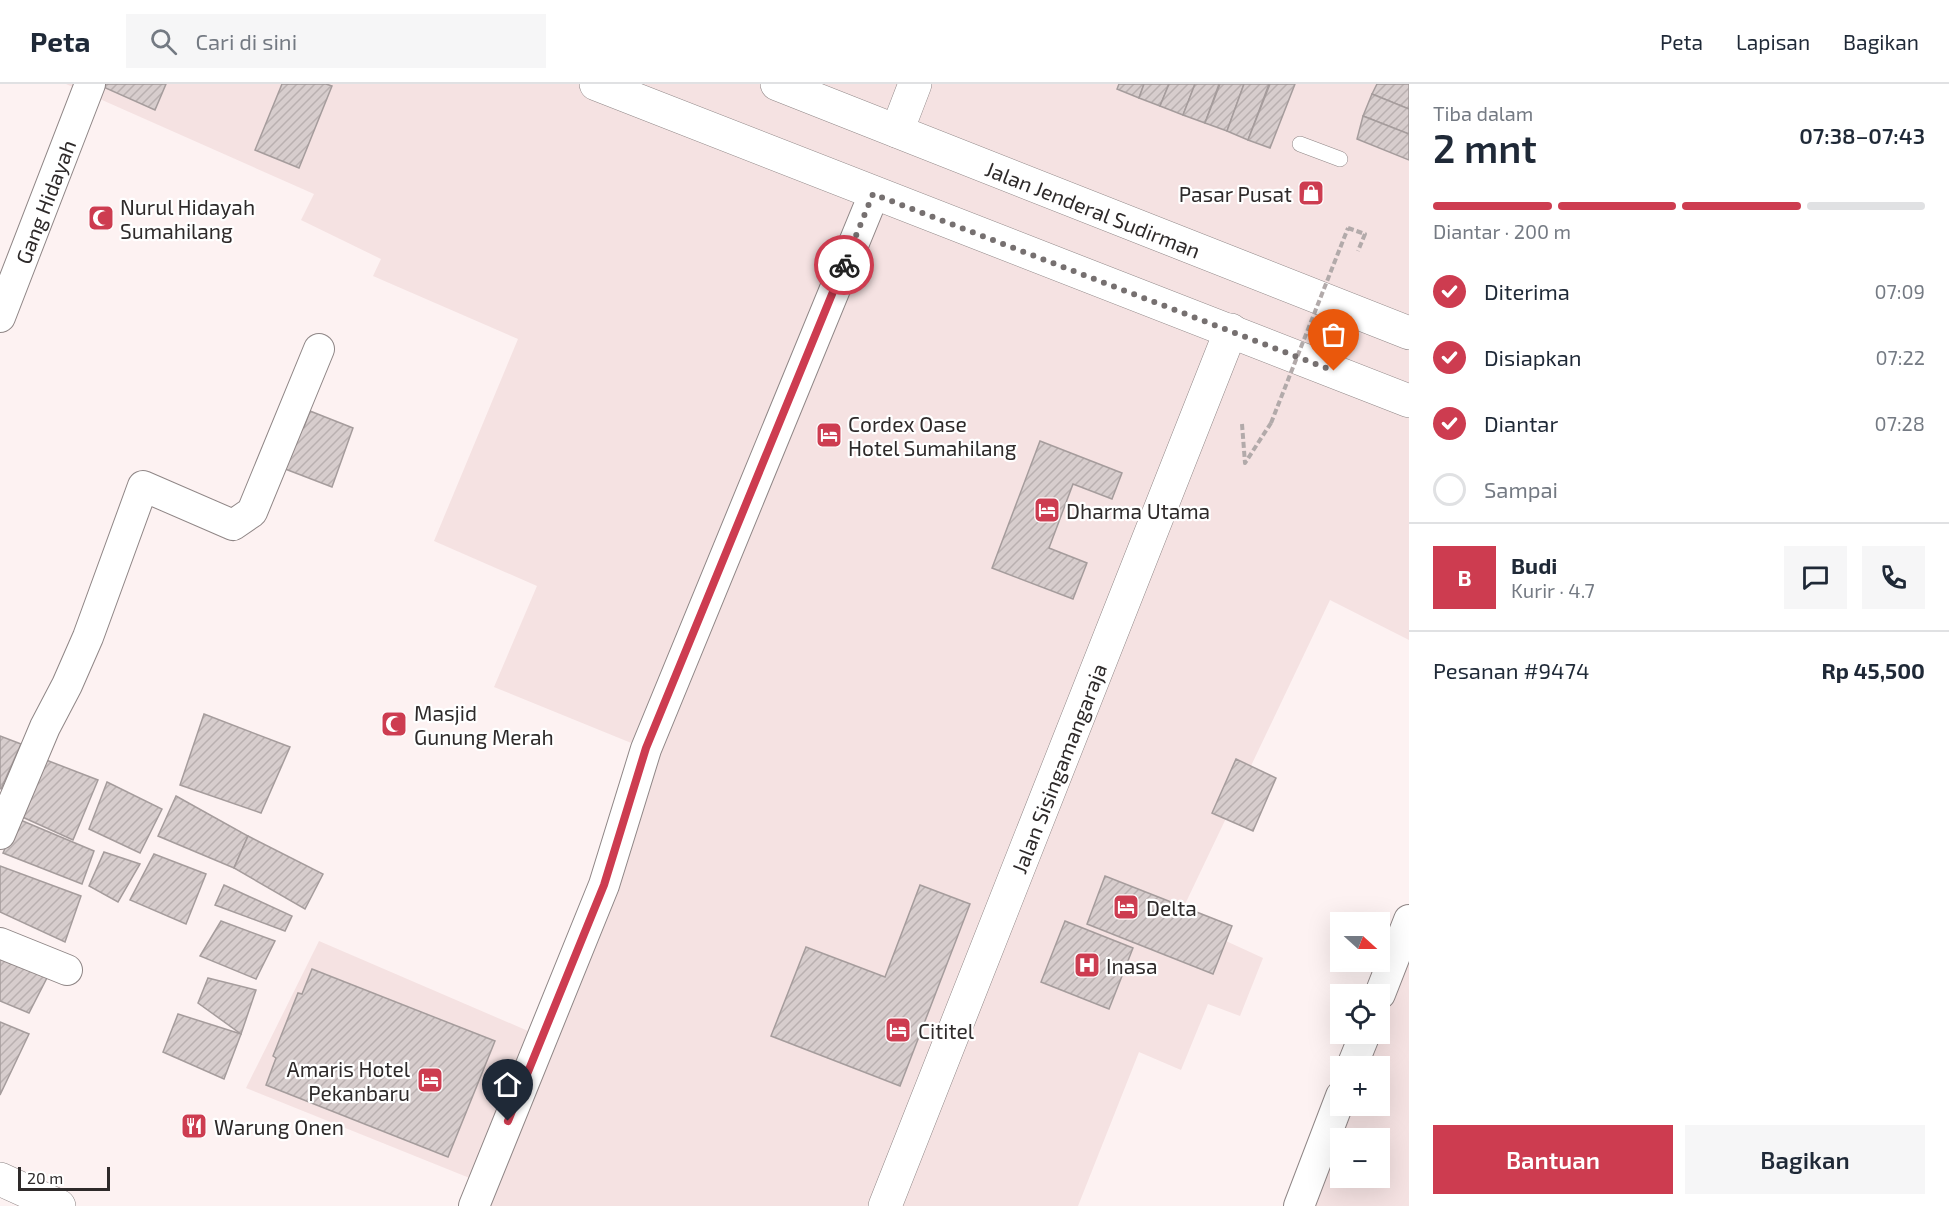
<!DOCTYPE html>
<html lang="id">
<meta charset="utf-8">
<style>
body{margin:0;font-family:"Exo 2",sans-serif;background:#f6f6f7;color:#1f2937;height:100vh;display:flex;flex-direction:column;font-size:22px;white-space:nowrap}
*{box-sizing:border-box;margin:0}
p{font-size:20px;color:#747a83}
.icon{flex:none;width:33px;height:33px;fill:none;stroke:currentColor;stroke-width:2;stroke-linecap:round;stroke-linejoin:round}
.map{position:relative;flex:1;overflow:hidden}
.details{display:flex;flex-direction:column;background:#fff;width:540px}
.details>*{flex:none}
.needle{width:39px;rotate:111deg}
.buttons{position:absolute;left:1330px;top:828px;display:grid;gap:12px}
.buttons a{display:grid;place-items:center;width:60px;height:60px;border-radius:0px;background:#fff;box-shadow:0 6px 24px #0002;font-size:30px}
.scale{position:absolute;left:18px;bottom:15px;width:92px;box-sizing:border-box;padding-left:6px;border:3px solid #2e2a2a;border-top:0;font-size:16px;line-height:21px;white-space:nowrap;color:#2e2a2a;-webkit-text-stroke:4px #fff;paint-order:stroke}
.pin{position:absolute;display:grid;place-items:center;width:51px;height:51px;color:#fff;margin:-62px -26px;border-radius:50% 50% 50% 0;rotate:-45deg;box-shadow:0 0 6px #0007}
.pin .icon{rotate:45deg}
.courier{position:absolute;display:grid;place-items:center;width:60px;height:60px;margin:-30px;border:4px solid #cd3c50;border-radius:50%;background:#fff;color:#222;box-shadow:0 2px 8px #0007}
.overview em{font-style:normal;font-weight:600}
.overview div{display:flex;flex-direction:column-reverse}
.overview{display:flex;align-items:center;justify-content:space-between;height:102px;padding:0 24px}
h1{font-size:39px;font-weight:600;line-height:45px}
.bar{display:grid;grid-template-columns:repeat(4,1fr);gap:9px 6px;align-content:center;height:72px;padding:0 24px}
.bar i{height:8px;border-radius:4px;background:#e0e1e3}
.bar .active{background:#cd3c50}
.bar p{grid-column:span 4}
.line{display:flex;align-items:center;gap:15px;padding:0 24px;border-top:2px solid #e0e1e3}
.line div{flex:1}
.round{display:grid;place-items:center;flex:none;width:63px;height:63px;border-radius:0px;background:#f6f6f7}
ol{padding:0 24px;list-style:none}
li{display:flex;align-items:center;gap:18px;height:66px}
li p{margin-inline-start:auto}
li .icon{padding:6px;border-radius:50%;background:#cd3c50;color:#fff;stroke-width:4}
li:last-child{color:#747a83}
li i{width:33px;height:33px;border:3px solid #e0e1e3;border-radius:50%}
.button{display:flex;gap:12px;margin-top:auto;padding:12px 24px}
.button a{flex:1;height:69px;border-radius:0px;background:#cd3c50;color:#fff;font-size:24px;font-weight:600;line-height:69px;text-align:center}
.button a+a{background:#f6f6f7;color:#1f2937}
header{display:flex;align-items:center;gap:36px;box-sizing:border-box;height:84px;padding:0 30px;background:#fff;border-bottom:2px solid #e0e1e3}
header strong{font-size:28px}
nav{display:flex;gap:33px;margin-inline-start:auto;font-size:21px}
.search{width:420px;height:54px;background:#f6f6f7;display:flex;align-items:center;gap:15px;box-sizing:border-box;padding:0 21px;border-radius:0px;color:#747a83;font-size:22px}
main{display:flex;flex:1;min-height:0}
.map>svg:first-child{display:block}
</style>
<header>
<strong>Peta</strong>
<div class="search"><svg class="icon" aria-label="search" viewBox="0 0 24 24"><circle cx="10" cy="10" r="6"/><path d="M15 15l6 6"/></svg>Cari di sini</div>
<nav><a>Peta</a><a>Lapisan</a><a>Bagikan</a></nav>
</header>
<main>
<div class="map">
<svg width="1409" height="1122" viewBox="0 0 1409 1122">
<defs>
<pattern id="building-hatch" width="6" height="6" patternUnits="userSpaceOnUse" patternTransform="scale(1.5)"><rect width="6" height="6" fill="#d7cdcd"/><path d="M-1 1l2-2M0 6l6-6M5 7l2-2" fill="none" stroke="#b9b0b0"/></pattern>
</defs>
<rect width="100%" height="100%" fill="#fdf2f2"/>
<g fill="#f5e2e2" fill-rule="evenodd">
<polygon points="66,0 1409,0 1409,556 1330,516 1178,835 1263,874 1240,932 1208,920 1181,986 1139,968 1078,1122 474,1122 482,1099 246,1004 319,857 542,953 646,665 494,603 537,502 434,457 518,255 373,192 381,175 301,136 314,110"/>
<path d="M 1409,847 L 1409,1122 L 1301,1122 L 1341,1021 L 1380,1022 L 1380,982 L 1356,982 L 1369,950 L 1380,950 L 1380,923 ZM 1341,1054 L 1380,1054 L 1380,1094 L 1341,1094 Z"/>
</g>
<g fill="url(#building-hatch)" stroke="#a59c9c" stroke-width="1.5">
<polygon points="102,0 166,0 155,26 101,2"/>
<polygon points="282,0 326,0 332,2 299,84 255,66"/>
<polygon points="1119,0 1144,0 1139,14 1117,5"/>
<polygon points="1144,0 1169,0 1160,22 1139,14"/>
<polygon points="1169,0 1195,0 1183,31 1160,22"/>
<polygon points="1195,0 1219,0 1205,39 1183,31"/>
<polygon points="1220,0 1244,0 1227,47 1205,39"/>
<polygon points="1244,0 1269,0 1248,56 1227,47"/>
<polygon points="1270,0 1295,0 1270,64 1248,56"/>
<polygon points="1377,0 1409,0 1409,25 1372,10"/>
<polygon points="1372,10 1409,25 1409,50 1363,32"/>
<polygon points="1363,32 1409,50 1409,76 1357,55"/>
<polygon points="310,327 353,344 332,403 280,383 296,341 304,343"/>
<polygon points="1040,357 1122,389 1112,415 1073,400 1049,464 1087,479 1073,515 992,484"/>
<polygon points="204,630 290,663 261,729 180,701"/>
<polygon points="0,652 21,660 1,705 0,704"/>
<polygon points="41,674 98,696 73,756 18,731"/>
<polygon points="1236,675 1276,694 1253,747 1212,729"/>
<polygon points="107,698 162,725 140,769 89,745"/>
<polygon points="176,712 248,752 234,784 158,752"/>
<polygon points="18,735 94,767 82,800 3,769"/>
<polygon points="248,752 323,790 305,825 234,784"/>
<polygon points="104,768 140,780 118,818 89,802"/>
<polygon points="154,770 206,790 186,840 130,816"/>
<polygon points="0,782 81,812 65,858 0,828"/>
<polygon points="1105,792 1232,842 1213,890 1087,840"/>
<polygon points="224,801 292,832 285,847 215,821"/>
<polygon points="920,801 970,820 900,1002 771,952 806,863 885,893"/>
<polygon points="221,837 275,857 256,895 200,872"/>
<polygon points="1065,837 1133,864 1109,925 1041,898"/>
<polygon points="0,870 51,886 29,929 0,917"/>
<polygon points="312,885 495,957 448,1073 266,1001 276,974 273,972 298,909 302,910"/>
<polygon points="208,894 256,906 241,950 198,919"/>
<polygon points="178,930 241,950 224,995 163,968"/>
<polygon points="0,938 29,950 0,1011"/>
</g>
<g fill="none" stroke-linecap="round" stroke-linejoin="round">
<g stroke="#8f8686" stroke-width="16">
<polyline id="service" points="1300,60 1340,75"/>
</g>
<g stroke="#8f8686" stroke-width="32">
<g id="minor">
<path id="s1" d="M 0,233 L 90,0"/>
<polyline points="0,750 45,643 67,601 88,553 143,402 233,441 252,428 319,265"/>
<polyline points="0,859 67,886"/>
<polyline points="1380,910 1409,836"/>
<polyline points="1352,982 1365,950"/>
<polyline points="474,1122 604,801 646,665 874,110"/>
<polyline points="1299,1122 1341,1012"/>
</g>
</g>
<g stroke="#8f8686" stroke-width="34">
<polyline id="tertiary" points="897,47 915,0"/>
</g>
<g stroke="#8f8686" stroke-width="34">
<g id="primary">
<polyline points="596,0 1409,317"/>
<path id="s2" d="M 777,0 L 1409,249"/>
<polyline points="0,1095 59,1122"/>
<path id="s3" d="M 885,1122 L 1231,246"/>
</g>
</g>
<g stroke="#b2aaaa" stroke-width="4" stroke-dasharray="6 3" stroke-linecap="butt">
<polyline points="1348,144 1365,150 1358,167"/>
<polyline points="1242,340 1245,379 1271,339"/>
</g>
<use href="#service" stroke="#fff" stroke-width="15"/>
<use href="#minor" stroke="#fff" stroke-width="30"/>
<use href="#tertiary" stroke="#fff" stroke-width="33"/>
<use href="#primary" stroke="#fff" stroke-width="33"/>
<polyline stroke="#b2aaaa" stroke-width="4" stroke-dasharray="6 3" stroke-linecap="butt" points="1271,339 1348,144"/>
</g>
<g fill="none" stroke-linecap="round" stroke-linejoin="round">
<polyline stroke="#767070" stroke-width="6" stroke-dasharray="0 10.8" points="844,181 873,110 1334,287"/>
<polyline stroke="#cd3c50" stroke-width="8" points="508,1037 604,801 646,664 844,181"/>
</g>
<defs>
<g id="shop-square" transform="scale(1.35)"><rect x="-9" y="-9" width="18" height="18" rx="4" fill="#cd3c50" stroke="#fff"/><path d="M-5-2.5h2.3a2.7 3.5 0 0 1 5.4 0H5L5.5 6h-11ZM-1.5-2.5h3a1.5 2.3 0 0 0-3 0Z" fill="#fff"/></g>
<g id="mosque-square" transform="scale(1.35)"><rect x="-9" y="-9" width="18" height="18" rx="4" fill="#cd3c50" stroke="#fff"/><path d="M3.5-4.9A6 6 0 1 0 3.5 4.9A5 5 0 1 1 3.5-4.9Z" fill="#fff"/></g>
<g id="hotel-square" transform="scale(1.35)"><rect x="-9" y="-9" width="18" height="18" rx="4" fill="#cd3c50" stroke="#fff"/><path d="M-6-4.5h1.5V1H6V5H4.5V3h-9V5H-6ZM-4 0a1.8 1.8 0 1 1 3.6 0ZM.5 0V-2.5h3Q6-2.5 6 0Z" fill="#fff"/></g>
<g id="hospital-square" transform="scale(1.35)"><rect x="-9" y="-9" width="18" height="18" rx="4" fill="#cd3c50" stroke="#fff"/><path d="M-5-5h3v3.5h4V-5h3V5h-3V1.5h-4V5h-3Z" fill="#fff"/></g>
<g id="restaurant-square" transform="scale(1.35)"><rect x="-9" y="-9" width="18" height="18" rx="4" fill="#cd3c50" stroke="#fff"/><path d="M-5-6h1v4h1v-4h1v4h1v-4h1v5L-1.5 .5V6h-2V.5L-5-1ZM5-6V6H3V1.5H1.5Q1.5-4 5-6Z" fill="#fff"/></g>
</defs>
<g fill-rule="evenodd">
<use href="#shop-square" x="1311" y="109"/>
<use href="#mosque-square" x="101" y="134"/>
<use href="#hotel-square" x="829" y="351"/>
<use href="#hotel-square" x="1047" y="426"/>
<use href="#mosque-square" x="394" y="640"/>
<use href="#hotel-square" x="1126" y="823"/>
<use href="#hospital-square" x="1087" y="881"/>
<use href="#hotel-square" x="898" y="946"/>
<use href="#hotel-square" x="430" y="996"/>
<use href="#restaurant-square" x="194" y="1042"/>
</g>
<g text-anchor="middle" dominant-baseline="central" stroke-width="4.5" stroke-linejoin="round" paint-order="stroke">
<g font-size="21" fill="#2e2a2a" stroke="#fff" text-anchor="start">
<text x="1292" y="109" text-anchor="end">Pasar Pusat</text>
<text x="120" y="122">Nurul Hidayah<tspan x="120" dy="24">Sumahilang</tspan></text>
<text x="848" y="339">Cordex Oase<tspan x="848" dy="24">Hotel Sumahilang</tspan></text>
<text x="1066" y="426">Dharma Utama</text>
<text x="414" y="628">Masjid<tspan x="414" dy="24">Gunung Merah</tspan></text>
<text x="1146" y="823">Delta</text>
<text x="1106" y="881">Inasa</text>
<text x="918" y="946">Cititel</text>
<text x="410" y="984" text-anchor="end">Amaris Hotel<tspan x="410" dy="24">Pekanbaru</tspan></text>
<text x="214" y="1042">Warung Onen</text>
</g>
<g font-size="21" fill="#2e2a2a" stroke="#fff">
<text stroke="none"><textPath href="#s1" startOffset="124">Gang Hidayah</textPath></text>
<text stroke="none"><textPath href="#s2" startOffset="340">Jalan Jenderal Sudirman</textPath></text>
<text stroke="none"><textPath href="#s3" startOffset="471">Jalan Sisingamangaraja</textPath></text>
</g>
</g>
</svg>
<div class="buttons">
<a><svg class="needle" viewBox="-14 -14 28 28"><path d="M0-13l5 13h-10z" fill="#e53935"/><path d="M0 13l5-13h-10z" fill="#747a83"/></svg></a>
<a><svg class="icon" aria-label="locate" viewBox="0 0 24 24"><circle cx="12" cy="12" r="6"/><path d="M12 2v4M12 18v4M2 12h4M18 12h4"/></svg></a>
<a>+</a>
<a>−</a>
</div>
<div class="scale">20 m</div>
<div class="pin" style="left:1334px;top:287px;background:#ea580c"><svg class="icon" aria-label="bag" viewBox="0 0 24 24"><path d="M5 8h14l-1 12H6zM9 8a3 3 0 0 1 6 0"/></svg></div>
<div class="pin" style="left:508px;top:1037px;background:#1f2937"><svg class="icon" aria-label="home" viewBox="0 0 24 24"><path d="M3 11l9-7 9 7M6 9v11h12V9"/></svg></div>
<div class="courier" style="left:844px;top:181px"><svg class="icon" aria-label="bike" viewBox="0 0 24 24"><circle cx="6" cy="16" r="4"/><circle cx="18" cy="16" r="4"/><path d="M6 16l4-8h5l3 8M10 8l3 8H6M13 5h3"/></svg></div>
</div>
<section class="details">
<div class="overview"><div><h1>2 mnt</h1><p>Tiba dalam</p></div><em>07:38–07:43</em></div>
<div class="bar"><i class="active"></i><i class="active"></i><i class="active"></i><i></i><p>Diantar · 200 m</p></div>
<ol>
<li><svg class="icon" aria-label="check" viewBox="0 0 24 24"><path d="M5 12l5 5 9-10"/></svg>Diterima<p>07:09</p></li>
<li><svg class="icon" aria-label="check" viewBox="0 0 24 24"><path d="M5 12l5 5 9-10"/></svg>Disiapkan<p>07:22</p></li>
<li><svg class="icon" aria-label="check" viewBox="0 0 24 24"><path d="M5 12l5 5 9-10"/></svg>Diantar<p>07:28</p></li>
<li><i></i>Sampai</li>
</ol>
<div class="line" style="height:108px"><b class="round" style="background:#cd3c50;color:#fff">B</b><div><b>Budi</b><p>Kurir · 4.7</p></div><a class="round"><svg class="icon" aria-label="chat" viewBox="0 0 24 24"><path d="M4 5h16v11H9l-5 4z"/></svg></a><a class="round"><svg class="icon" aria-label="phone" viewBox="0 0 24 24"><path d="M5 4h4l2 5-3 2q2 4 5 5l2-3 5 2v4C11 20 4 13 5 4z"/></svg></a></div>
<div class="line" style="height:78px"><div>Pesanan #9474</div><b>Rp 45,500</b></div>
<div class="button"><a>Bantuan</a><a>Bagikan</a></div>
</section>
</main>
